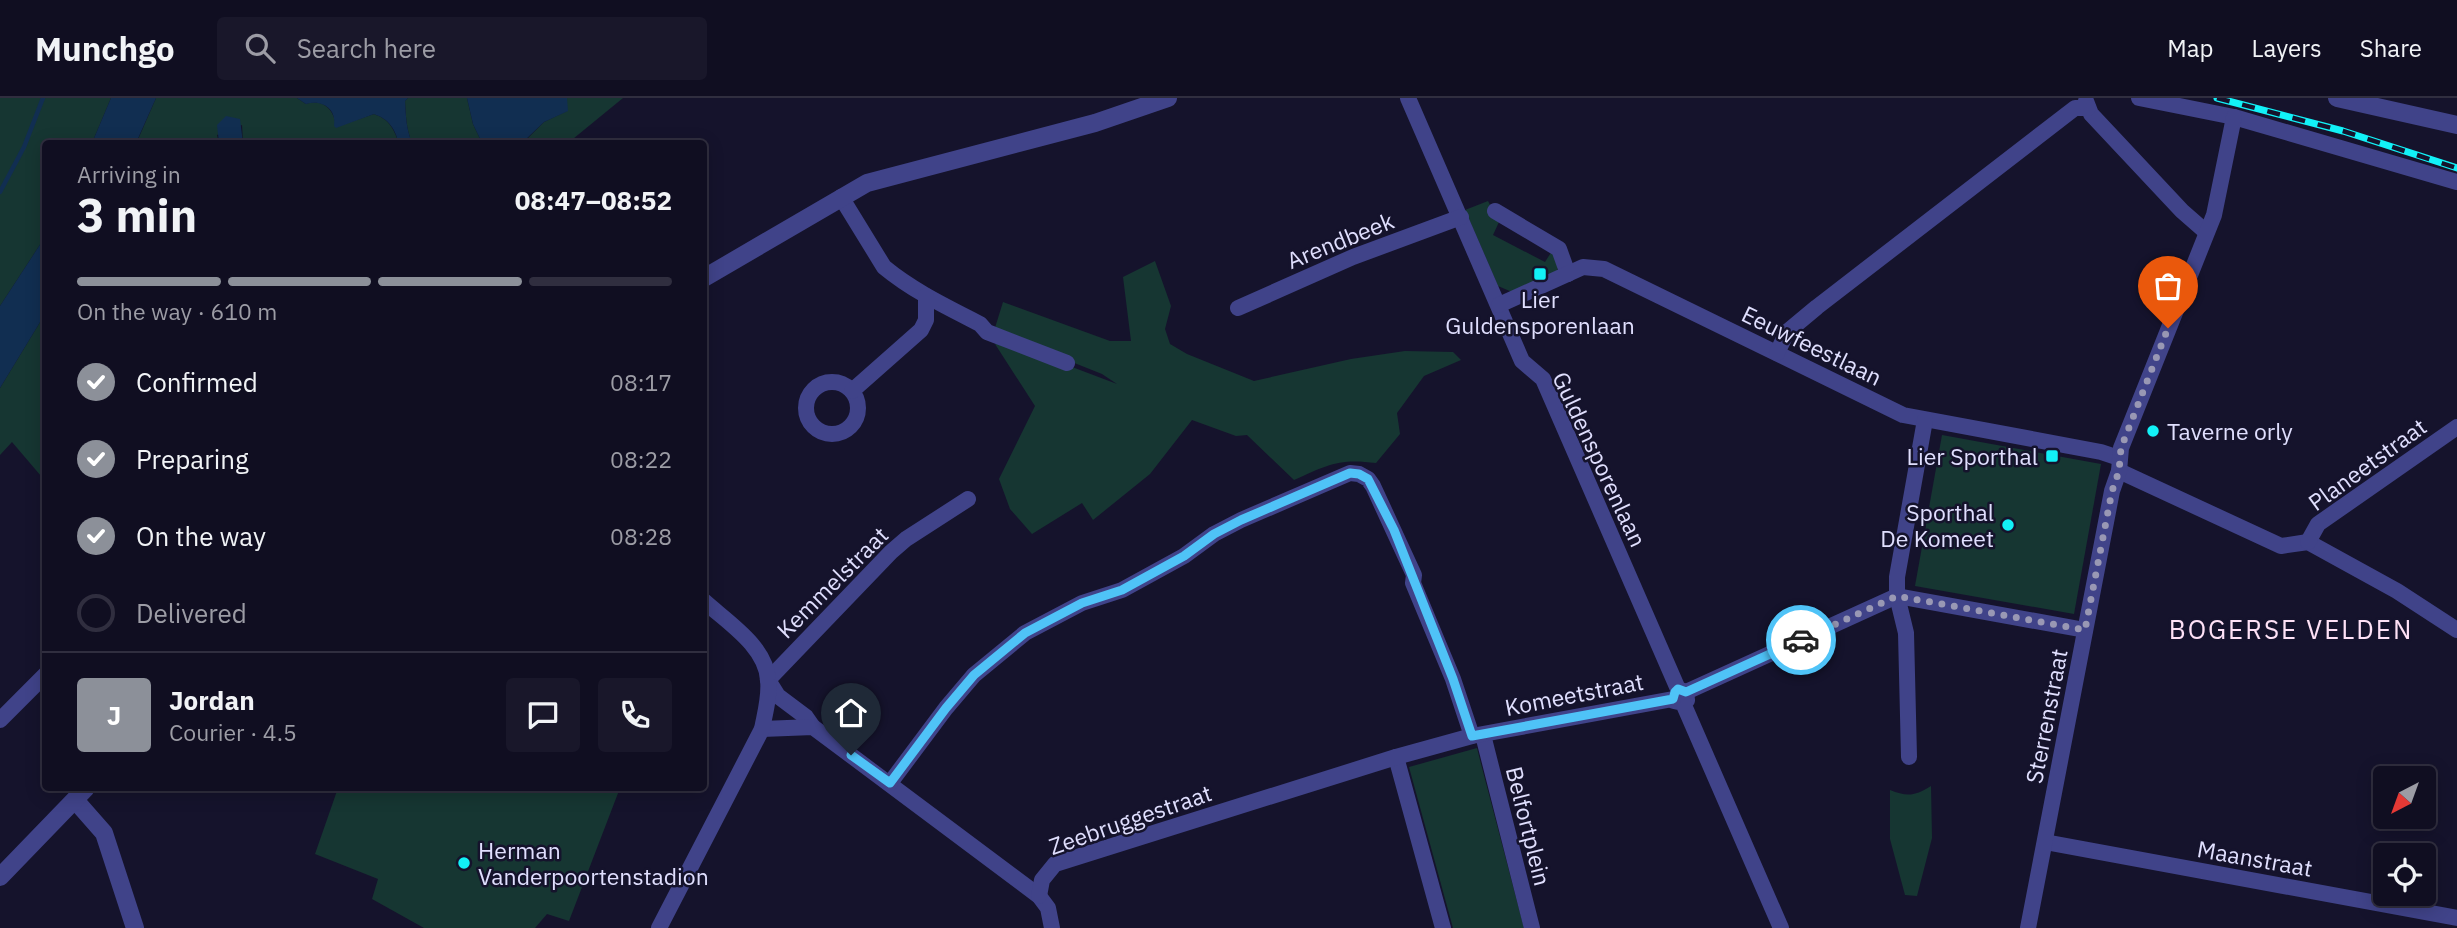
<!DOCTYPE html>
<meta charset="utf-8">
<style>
body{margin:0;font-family:"IBM Plex Sans",sans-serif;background:#19172a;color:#f1f3f6;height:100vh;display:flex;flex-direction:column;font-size:26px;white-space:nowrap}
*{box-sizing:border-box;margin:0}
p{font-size:23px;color:#9c9ca5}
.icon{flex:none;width:38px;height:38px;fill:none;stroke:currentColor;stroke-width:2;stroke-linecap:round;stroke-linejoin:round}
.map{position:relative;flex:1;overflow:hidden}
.details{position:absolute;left:42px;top:42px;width:665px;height:651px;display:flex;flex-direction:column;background:#100e21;border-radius:7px;box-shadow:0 4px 18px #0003,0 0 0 2px #302e3f}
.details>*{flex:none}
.needle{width:46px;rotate:221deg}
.controls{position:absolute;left:2373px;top:668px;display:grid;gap:14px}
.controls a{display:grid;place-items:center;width:63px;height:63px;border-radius:7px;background:#100e21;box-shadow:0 4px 18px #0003,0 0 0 2px #302e3f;font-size:35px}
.pin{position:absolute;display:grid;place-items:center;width:60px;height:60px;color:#fff;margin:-72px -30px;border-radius:50% 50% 50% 0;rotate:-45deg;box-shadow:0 0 7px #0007}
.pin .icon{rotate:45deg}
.courier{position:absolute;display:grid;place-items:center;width:70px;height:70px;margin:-35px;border:5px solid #4fc3f7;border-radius:50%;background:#fff;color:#222;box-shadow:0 2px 9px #0007}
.head em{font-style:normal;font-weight:700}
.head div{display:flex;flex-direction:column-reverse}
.head{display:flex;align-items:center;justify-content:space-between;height:119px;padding:0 35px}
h1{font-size:46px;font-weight:700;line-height:52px}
.bar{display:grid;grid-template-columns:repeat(4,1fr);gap:10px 7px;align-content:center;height:84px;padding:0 35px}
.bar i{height:9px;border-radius:5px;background:#302e3f}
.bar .on{background:#8c9099}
.bar p{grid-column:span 4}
.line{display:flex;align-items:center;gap:18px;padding:0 35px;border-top:2px solid #302e3f}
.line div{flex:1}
.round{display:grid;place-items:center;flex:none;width:74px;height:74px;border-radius:7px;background:#19172a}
ol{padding:0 35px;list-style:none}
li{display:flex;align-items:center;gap:21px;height:77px}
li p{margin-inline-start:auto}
li .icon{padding:7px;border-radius:50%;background:#8c9099;color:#fff;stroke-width:4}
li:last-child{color:#9c9ca5}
li i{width:38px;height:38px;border:4px solid #302e3f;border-radius:50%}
header{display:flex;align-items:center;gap:42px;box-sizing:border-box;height:98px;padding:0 35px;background:#100e21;border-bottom:2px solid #302e3f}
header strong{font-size:33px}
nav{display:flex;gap:38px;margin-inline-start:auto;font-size:24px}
.search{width:490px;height:63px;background:#19172a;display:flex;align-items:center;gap:18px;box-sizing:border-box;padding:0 24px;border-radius:7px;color:#9c9ca5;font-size:26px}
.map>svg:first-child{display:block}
</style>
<header>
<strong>Munchgo</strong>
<div class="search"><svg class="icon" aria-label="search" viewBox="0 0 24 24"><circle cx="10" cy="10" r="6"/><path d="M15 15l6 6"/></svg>Search here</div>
<nav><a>Map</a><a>Layers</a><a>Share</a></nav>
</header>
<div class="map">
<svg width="2457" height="830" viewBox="0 0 2457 830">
<rect width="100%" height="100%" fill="#15132c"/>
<g fill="#163632">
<polygon points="0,0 111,0 92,45 46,46 45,139 0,208"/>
<path d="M 156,0 L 297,0 L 306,6 C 325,0 335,14 336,29 L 374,16 C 390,22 393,30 399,45 L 243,45 L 242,27 L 217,37 L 219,45 L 136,46 Z"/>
<path d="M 408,0 L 467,0 L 473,26 L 482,45 L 412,45 C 406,30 406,19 405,3 Z"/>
<polygon points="567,0 623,0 568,45 522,46 544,24 567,13"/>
<polygon points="1488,103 1499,124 1493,137 1545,164 1552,153 1558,169 1557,173 1512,194 1498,188 1465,112"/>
<path d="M 1155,163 L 1171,208 L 1165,231 L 1170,246 L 1187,256 L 1254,283 L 1351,261 L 1405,253 L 1453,254 L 1461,262 L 1424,278 L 1397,315 L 1400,336 L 1376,365 C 1339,360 1327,367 1294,382 L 1247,337 L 1236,338 L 1192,322 L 1150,376 L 1093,422 L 1082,405 L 1032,436 L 1010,411 L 999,381 L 1035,308 L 995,246 L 1001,242 L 1117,286 L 1102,276 L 994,233 L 1003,204 L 1110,243 L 1131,243 L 1123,179 Z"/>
<polygon points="45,216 46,373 41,378 12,344 0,357 0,290"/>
<polygon points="1942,337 2101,366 2074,516 1915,488"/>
<polygon points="1477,650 1481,666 1524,830 1453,830 1409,669"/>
<path d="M 1931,688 L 1932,740 L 1917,798 L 1905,797 L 1890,741 L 1890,692 C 1907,699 1915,698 1931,688 Z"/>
<polygon points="338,690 620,690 569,823 547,816 535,830 424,830 372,801 378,781 315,756"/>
</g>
<g fill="#112e51">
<polygon points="111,0 156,0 136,45 92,45"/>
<path d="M 297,0 L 408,0 L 405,3 C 406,19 406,30 412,45 L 399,45 C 394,30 390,22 374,16 L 336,30 L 334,28 C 337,11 322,1 306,6 Z"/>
<polygon points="467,0 567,0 568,13 544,24 522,45 482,45 473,26"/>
<polygon points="226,18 240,21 243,45 219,45 217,27"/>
<polygon points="45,139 45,216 0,290 0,208"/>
</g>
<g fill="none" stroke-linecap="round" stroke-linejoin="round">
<polyline stroke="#112e51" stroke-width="4.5" points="0,94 24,49 43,0"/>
<g stroke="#404389" stroke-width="16">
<polyline points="1408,0 1522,263 1543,281 1678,591 1686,594 1687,602 1683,605"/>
<polyline points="2139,0 2234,19 2457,84"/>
<polyline points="2086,3 2091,16 2182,113 2206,134"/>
<path d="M 841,99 L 884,169 C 913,193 947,209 980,226 L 987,234 L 1067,265"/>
<polyline points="1495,113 1559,151 1568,176"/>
<polyline points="1499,207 1583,169 1604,171 1903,317 2101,354 2119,360"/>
<polyline points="1238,210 1353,159 1461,119"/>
<polyline points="1777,255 1787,234 1817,209 2075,10 2088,10"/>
<circle cx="832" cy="310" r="26"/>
<polyline points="852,293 921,232 926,222 926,198"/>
<polyline points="2119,373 2281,448 2308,444 2397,493 2457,532"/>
<polyline points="2308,444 2318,426 2457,329"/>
<polyline points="1686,594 1897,498 2085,532"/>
<polyline points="1674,603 1683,605 1781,830"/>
<polyline points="0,622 46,576"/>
<polyline points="813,629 806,619 778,598 768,582 891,454 906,441 968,401"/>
<polyline points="762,631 813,629 1039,798 1048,810 1052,830"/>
<polyline points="1483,637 1532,830"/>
<polyline points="1396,659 1443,830"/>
<polyline points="1909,659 1906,535 1897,498 1897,479 1925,322"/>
<polyline points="890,685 946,610 974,577 1025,535 1082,505 1122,492 1184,458 1214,436 1241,422 1350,375 1359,376 1368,381 1373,388 1414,477 1413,485 1453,581 1472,638"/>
<polyline points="2045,744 2457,820"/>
<polyline points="1039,798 1042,782 1055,766 1396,659 1472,638 1673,601"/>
<path d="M 659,830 L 762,631 C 765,615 770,598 768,582 C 766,548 727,524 704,503"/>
<polyline points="2028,830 2112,393 2119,373 2121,350 2214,117 2234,19"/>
</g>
<g stroke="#404389" stroke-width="18">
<polyline points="2337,0 2457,27"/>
<polyline points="704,180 867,85 1095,25 1168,0"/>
<polyline points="75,702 104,735 135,830"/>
<polyline points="0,779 86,690"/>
</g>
<g stroke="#12f1f7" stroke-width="7">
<polyline id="rail" points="2217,0 2343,33 2457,70"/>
</g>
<use href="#rail" stroke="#15132c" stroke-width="4.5" stroke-dasharray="13" stroke-linecap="butt"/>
</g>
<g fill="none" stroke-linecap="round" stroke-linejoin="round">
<polyline stroke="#9998b4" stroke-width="7" stroke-dasharray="0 12.6" points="1801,542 1897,498 2085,532 2112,393 2119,373 2121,350 2168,230"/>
<polyline stroke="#4fc3f7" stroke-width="9" points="851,657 890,685 946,610 974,577 1025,535 1082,505 1122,492 1184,458 1214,436 1241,422 1350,375 1359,376 1368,381 1394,432 1453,581 1472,638 1673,601 1675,594 1678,591 1686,594 1801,542"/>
</g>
<g fill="#12f1f7" stroke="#15132c" stroke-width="2.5">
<rect x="1533" y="169" width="14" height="14" rx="3.5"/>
<circle cx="2153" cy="333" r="7"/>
<rect x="2045" y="351" width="14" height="14" rx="3.5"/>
<circle cx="2008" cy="427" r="7"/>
<circle cx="464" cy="765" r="7"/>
</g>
<g text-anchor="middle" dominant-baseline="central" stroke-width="5" stroke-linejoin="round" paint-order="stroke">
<g font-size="23" fill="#e0dffe" stroke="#15132c">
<text transform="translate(1340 142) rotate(-22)">Arendbeek</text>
<text transform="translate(1812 247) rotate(26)">Eeuwfeestlaan</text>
<text transform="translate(1600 361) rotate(65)">Guldensporenlaan</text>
<text transform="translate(2367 366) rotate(-36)">Planeetstraat</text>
<text transform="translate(832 484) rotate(-45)">Kemmelstraat</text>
<text transform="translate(1574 596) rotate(-11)">Komeetstraat</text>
<text transform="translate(2046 618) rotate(-79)">Sterrenstraat</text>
<text transform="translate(1130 721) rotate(-19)">Zeebruggestraat</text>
<text transform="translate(1529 728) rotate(76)">Belfortplein</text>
<text transform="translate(2255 760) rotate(10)">Maanstraat</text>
</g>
<g font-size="23" fill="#e0dffe" stroke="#15132c" text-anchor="start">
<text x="1540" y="201" text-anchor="middle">Lier<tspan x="1540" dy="26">Guldensporenlaan</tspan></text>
<text x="2167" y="333">Taverne orly</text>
<text x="2038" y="358" text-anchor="end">Lier Sporthal</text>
<text x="1994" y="414" text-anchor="end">Sporthal<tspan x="1994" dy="26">De Komeet</tspan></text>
<text x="478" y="752">Herman<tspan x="478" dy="26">Vanderpoortenstadion</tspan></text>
</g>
<g font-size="26" letter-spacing="2" fill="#fee1f6" stroke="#15132c">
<text x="2291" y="531">BOGERSE VELDEN</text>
</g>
</g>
</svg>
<div class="controls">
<a><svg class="needle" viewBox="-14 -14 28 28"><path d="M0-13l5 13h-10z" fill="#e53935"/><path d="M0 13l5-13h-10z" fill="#9c9ca5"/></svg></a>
<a><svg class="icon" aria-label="locate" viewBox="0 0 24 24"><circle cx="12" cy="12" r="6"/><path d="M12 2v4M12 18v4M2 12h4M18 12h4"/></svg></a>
</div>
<div class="pin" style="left:2168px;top:230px;background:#ea580c"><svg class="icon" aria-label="bag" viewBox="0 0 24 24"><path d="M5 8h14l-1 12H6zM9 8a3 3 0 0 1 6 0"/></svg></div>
<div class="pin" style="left:851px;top:657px;background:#1f2937"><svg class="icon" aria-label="home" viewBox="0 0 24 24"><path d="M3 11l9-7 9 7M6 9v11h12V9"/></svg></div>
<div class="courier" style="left:1801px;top:542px"><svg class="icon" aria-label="car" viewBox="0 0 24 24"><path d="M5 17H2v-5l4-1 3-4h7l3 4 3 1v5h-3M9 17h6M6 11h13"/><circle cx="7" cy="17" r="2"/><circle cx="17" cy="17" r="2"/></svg></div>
<section class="details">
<div class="head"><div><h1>3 min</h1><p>Arriving in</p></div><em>08:47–08:52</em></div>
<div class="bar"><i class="on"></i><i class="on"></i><i class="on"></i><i></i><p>On the way · 610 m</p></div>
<ol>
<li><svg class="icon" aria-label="check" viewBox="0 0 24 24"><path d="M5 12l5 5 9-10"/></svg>Confirmed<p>08:17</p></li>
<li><svg class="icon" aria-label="check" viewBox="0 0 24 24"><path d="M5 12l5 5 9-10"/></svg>Preparing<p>08:22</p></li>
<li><svg class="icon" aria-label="check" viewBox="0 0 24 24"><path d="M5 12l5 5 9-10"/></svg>On the way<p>08:28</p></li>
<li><i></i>Delivered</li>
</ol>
<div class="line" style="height:126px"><b class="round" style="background:#8c9099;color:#fff">J</b><div><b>Jordan</b><p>Courier · 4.5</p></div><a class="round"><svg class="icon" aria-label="chat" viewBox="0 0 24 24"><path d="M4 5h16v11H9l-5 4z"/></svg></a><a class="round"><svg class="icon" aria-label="phone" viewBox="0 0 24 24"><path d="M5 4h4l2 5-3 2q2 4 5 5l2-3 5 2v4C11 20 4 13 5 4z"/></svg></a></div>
</section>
</div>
